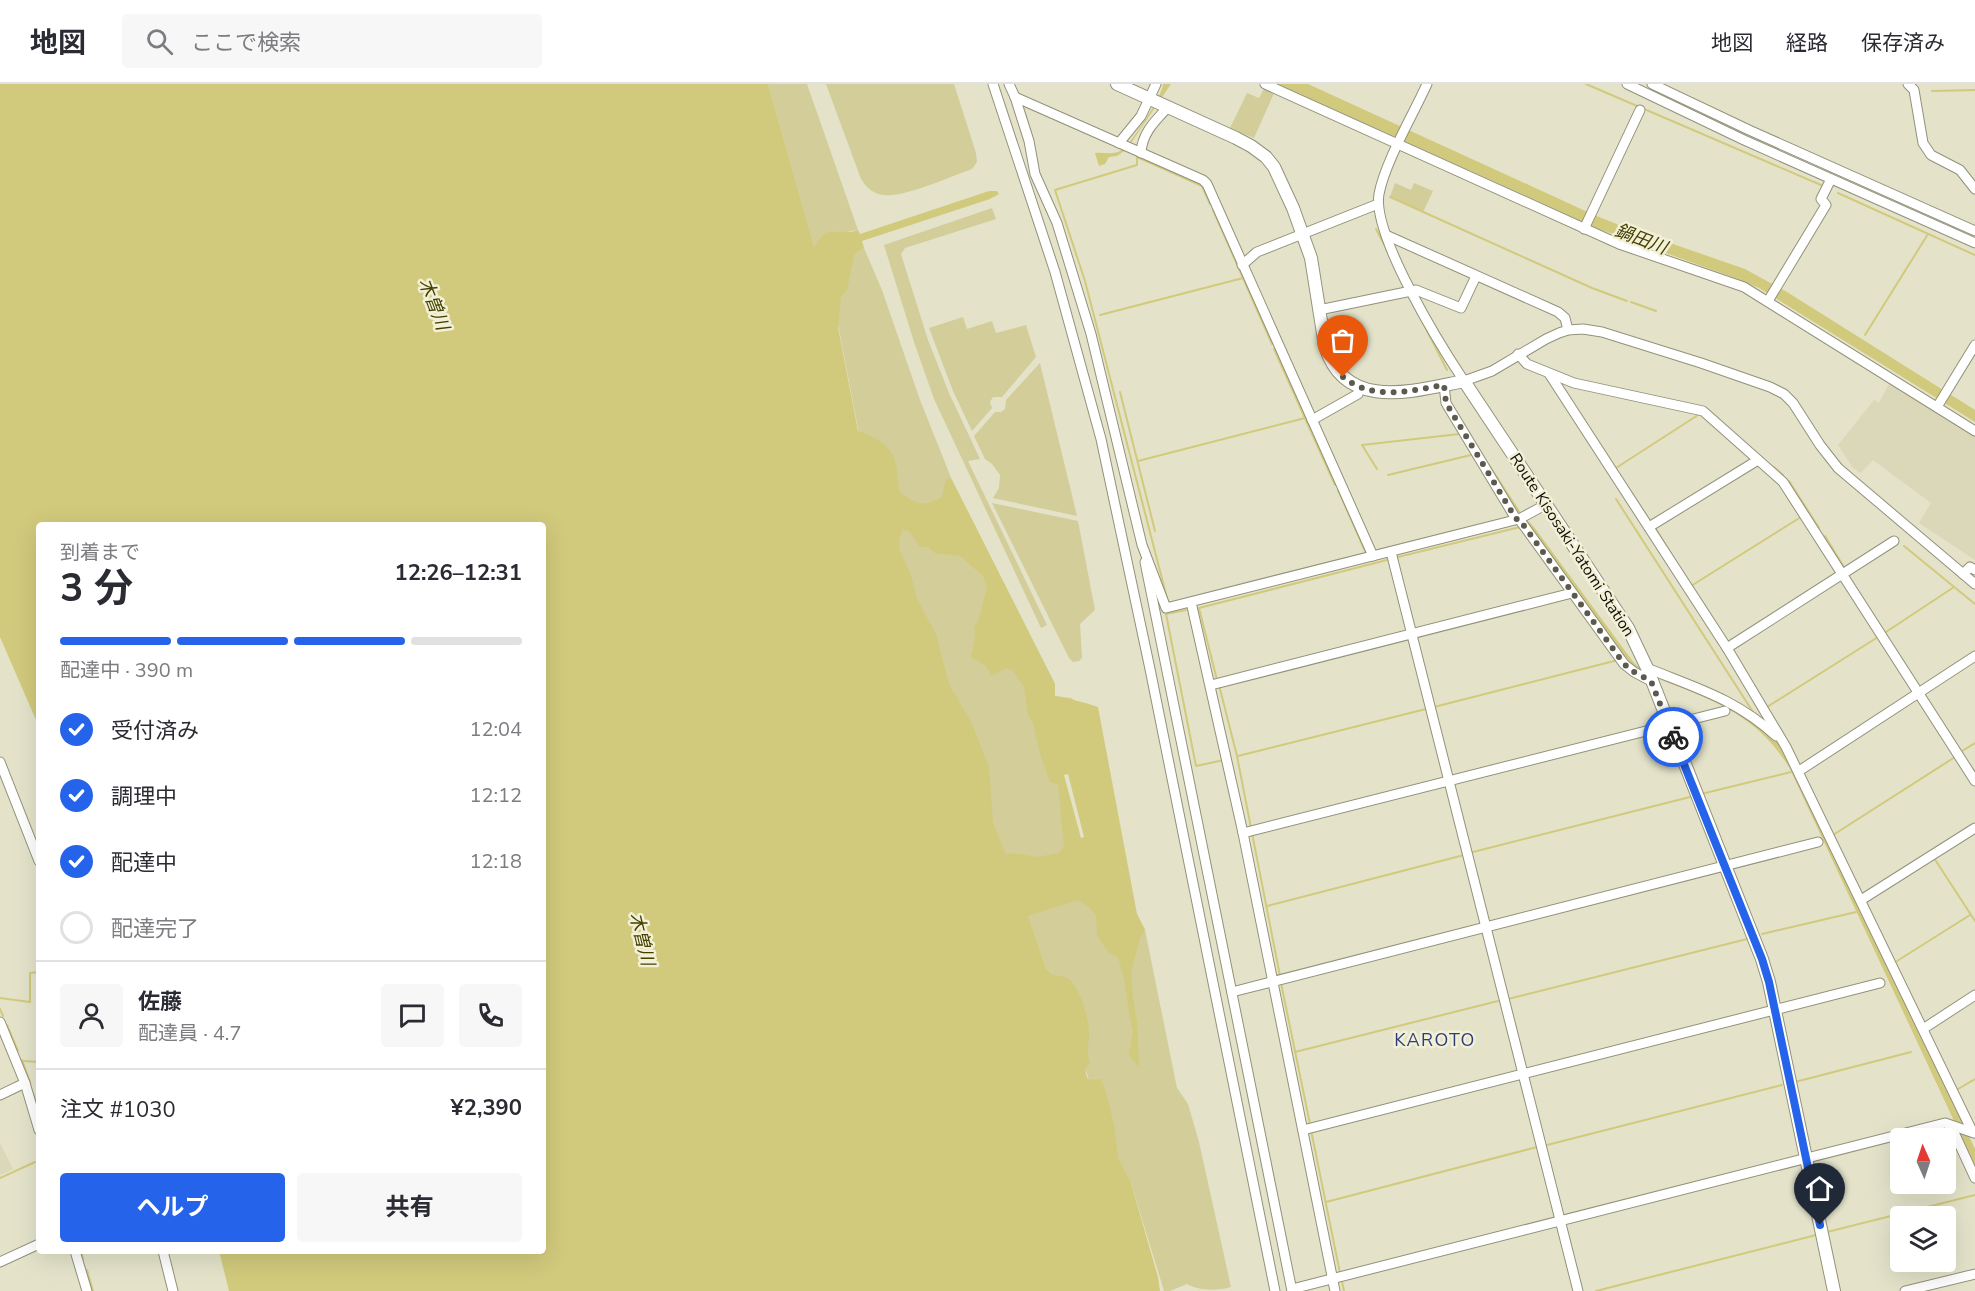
<!DOCTYPE html>
<html lang="ja">
<meta charset="utf-8">
<style>
body{margin:0;font-family:"Nunito Sans","Noto Sans JP",sans-serif;background:#f7f7f7;color:#2b2b33;height:100vh;display:flex;flex-direction:column;font-size:22px;white-space:nowrap}
*{box-sizing:border-box;margin:0}
p{font-size:20px;color:#7c7c81}
.icon{flex:none;width:33px;height:33px;fill:none;stroke:currentColor;stroke-width:2;stroke-linecap:round;stroke-linejoin:round}
.map{position:relative;flex:1;overflow:hidden}
.sheet{position:absolute;left:36px;top:438px;width:510px;height:732px;display:flex;flex-direction:column;background:#fff;border-radius:6px;box-shadow:0 6px 24px #0002}
.sheet>*{flex:none}
.needle{width:39px;rotate:357deg}
.buttons{position:absolute;left:1890px;top:1044px;display:grid;gap:12px}
.buttons a{display:grid;place-items:center;width:66px;height:66px;border-radius:6px;background:#fff;box-shadow:0 6px 24px #0002;font-size:30px}
.pin{position:absolute;display:grid;place-items:center;width:51px;height:51px;color:#fff;margin:-62px -26px;border-radius:50% 50% 50% 0;rotate:-45deg;box-shadow:0 0 6px #0007}
.pin .icon{rotate:45deg}
.courier{position:absolute;display:grid;place-items:center;width:60px;height:60px;margin:-30px;border:4px solid #2563eb;border-radius:50%;background:#fff;color:#222;box-shadow:0 2px 8px #0007}
.summary em{font-style:normal;font-weight:700}
.summary div{display:flex;flex-direction:column-reverse}
.summary{display:flex;align-items:center;justify-content:space-between;height:102px;padding:0 24px}
h1{font-size:39px;font-weight:700;line-height:45px}
.bar{display:grid;grid-template-columns:repeat(4,1fr);gap:9px 6px;align-content:center;height:72px;padding:0 24px}
.bar i{height:8px;border-radius:4px;background:#e1e1e2}
.bar .on{background:#2563eb}
.bar p{grid-column:span 4}
.line{display:flex;align-items:center;gap:15px;padding:0 24px;border-top:2px solid #e1e1e2}
.line div{flex:1}
.round{display:grid;place-items:center;flex:none;width:63px;height:63px;border-radius:6px;background:#f7f7f7}
ol{padding:0 24px;list-style:none}
li{display:flex;align-items:center;gap:18px;height:66px}
li p{margin-inline-start:auto}
li .icon{padding:6px;border-radius:50%;background:#2563eb;color:#fff;stroke-width:4}
li:last-child{color:#7c7c81}
li i{width:33px;height:33px;border:3px solid #e1e1e2;border-radius:50%}
.cta{display:flex;gap:12px;margin-top:auto;padding:12px 24px}
.cta a{flex:1;height:69px;border-radius:6px;background:#2563eb;color:#fff;font-size:24px;font-weight:700;line-height:69px;text-align:center}
.cta a+a{background:#f7f7f7;color:#2b2b33}
header{display:flex;align-items:center;gap:36px;box-sizing:border-box;height:84px;padding:0 30px;background:#fff;border-bottom:2px solid #e1e1e2}
header strong{font-size:28px}
nav{display:flex;gap:33px;margin-inline-start:auto;font-size:21px}
.search{width:420px;height:54px;background:#f7f7f7;display:flex;align-items:center;gap:15px;box-sizing:border-box;padding:0 21px;border-radius:6px;color:#7c7c81;font-size:22px}
.map>svg:first-child{display:block}
</style>
<header>
<strong>地図</strong>
<div class="search"><svg class="icon" aria-label="search" viewBox="0 0 24 24"><circle cx="10" cy="10" r="6"/><path d="M15 15l6 6"/></svg>ここで検索</div>
<nav><a>地図</a><a>経路</a><a>保存済み</a></nav>
</header>
<div class="map">
<svg width="1975" height="1207" viewBox="0 0 1975 1207">
<rect width="100%" height="100%" fill="#e4e3ca"/>
<g fill="#dad8b8">
<polygon points="1890,298 1975,351 1975,476 1919,439 1931,419 1873,376 1861,389 1853,384 1838,361 1874,316 1879,319"/>
<polygon points="0,1059 13,1085 0,1091"/>
</g>
<g fill="#d2cd99">
<polygon points="768,0 807,0 858,146 845,148 834,147 814,164"/>
<path d="M 826,0 L 954,0 L 976,69 L 977,78 L 972,85 C 952,92 903,114 884,111 C 873,110 867,104 861,95 Z"/>
<polygon points="1265,3 1275,7 1254,54 1230,44 1247,9 1259,14"/>
<polygon points="1395,99 1411,106 1414,99 1433,107 1423,128 1390,113"/>
<polygon points="992,124 996,135 905,164 901,170 928,256 949,309 980,375 968,377 1047,541 1041,544 934,315 914,258 884,161"/>
<polygon points="864,164 882,206 920,316 952,396 1055,600 1055,612 1071,614 1079,619 1087,620 1081,765 1010,784 871,412 827,183"/>
<polygon points="963,233 967,245 992,237 996,249 1026,241 1036,273 1002,313 993,313 990,318 992,324 972,347 953,307 929,244"/>
<polygon points="1040,279 1077,432 993,414 999,404 1000,391 992,380 985,375 974,352 995,328 1001,328 1005,325 1006,316"/>
<polygon points="992,419 1078,437 1095,526 1080,540 1082,574 1079,577 1073,578 1069,574"/>
<path d="M 1060,807 L 1137,830 L 1145,846 L 1177,1004 L 1188,1020 L 1199,1058 L 1231,1203 C 1218,1207 1199,1207 1187,1200 L 1170,1207 L 1164,1207 L 1131,1099 L 1119,1083 L 1053,891 L 1046,884 L 1025,824 Z"/>
</g>
<g fill="#d1ca7c" fill-rule="evenodd">
<path d="M 0,0 L 768,0 L 814,163 C 817,160 820,154 823,151 C 833,143 847,151 858,146 L 860,150 L 989,107 L 997,107 L 999,110 L 990,115 L 862,157 L 864,164 L 854,170 L 847,206 L 841,212 L 838,243 L 858,347 C 875,353 892,361 896,380 C 898,389 897,399 900,408 C 916,421 924,423 942,413 L 946,394 L 952,396 L 1055,600 L 1055,612 C 1070,615 1083,618 1098,623 L 1137,830 L 1145,846 L 1140,854 L 1131,888 L 1133,915 L 1137,937 L 1139,984 L 1129,971 L 1133,947 L 1129,929 L 1124,894 L 1118,873 L 1109,869 L 1097,851 L 1096,832 L 1090,824 L 1078,816 L 1028,832 L 1046,884 L 1053,891 C 1059,892 1066,892 1071,897 C 1081,908 1088,932 1089,947 C 1090,960 1085,966 1090,979 C 1084,984 1085,988 1088,995 L 1093,996 L 1100,995 L 1105,1004 L 1114,1041 L 1118,1074 L 1131,1099 L 1158,1193 L 1160,1207 L 229,1207 L 219,1167 L 543,1167 L 543,441 L 39,441 L 39,643 L 0,553 ZM 903,445 L 910,448 L 920,463 L 928,463 L 935,469 L 960,472 L 983,492 L 987,503 L 979,535 L 974,543 L 975,553 L 971,573 L 986,582 L 991,592 L 1007,584 L 1014,588 L 1024,603 L 1028,631 L 1033,639 L 1040,670 L 1050,698 L 1058,700 L 1064,762 L 1059,769 L 1038,773 L 1012,769 L 1006,771 L 993,738 L 989,683 L 971,638 L 949,600 L 936,550 L 917,515 L 911,491 L 899,465 L 899,455 Z"/>
<path d="M 1163,0 L 1171,0 L 1127,65 L 1117,72 L 1109,73 L 1105,80 L 1099,82 L 1095,69 C 1105,68 1114,72 1123,65 C 1132,58 1163,11 1163,0 Z"/>
<polygon points="1278,0 1308,0 1592,130 1624,143 1745,185 1787,208 1975,326 1975,338 1759,204 1738,195 1599,145"/>
<path d="M 1520,428 L 1534,443 L 1634,579 L 1643,586 L 1727,618 L 1776,656 L 1796,690 L 1975,1065 L 1975,1082 L 1789,683 C 1752,624 1702,613 1641,588 L 1633,583 L 1527,441 Z"/>
</g>
<polygon fill="#e4e3ca" points="1068,690 1084,753 1081,754 1064,691"/>
<g fill="none" stroke-linecap="round" stroke-linejoin="round">
<g stroke="#d1ca7c" stroke-width="2">
<polyline points="1586,0 1821,101"/>
<polyline points="1932,7 1975,6"/>
<polyline points="1838,109 1975,171"/>
<polyline points="1390,113 1592,204 1627,217"/>
<polyline points="1213,126 1272,260"/>
<polyline points="1376,145 1389,170"/>
<polyline points="1631,218 1656,227"/>
<polyline points="1100,231 1243,194"/>
<polyline points="1420,233 1447,286"/>
<polyline points="1865,251 1928,150"/>
<polyline points="1274,265 1335,401"/>
<polyline points="1120,308 1155,447"/>
<polyline points="1138,377 1305,334"/>
<polyline points="1489,381 1520,429"/>
<polyline points="1774,383 1783,391"/>
<polyline points="1616,384 1698,331"/>
<polyline points="1377,385 1362,361 1459,350"/>
<polyline points="1388,391 1471,371"/>
<polyline points="1789,397 1819,444"/>
<polyline points="1625,399 1650,437"/>
<polyline points="1338,406 1365,467"/>
<polyline points="1616,415 1753,628"/>
<polyline points="1656,445 1673,473"/>
<polyline points="1825,452 1844,483"/>
<polyline points="1904,462 1975,520"/>
<polyline points="1398,473 1520,443"/>
<polyline points="1691,502 1801,433"/>
<polyline points="1167,514 1085,197 1055,106 1137,81 1137,73 1202,102 1210,120"/>
<polyline points="1186,526 1166,530 1196,682 1224,676"/>
<polyline points="1886,548 1954,503"/>
<polyline points="1217,596 1199,524 1387,476"/>
<polyline points="1219,601 1237,672 1251,744"/>
<polyline points="1434,623 1618,576"/>
<polyline points="1767,623 1878,553"/>
<polyline points="1962,667 1975,659"/>
<polyline points="1238,672 1426,625"/>
<polyline points="1701,710 1791,688"/>
<polyline points="1252,749 1280,892"/>
<polyline points="1833,751 1955,673"/>
<polyline points="1473,768 1690,713"/>
<polyline points="1934,774 1975,837"/>
<polyline points="1267,822 1464,771"/>
<polyline points="1762,850 1856,828"/>
<polyline points="1897,877 1970,831"/>
<polyline points="1281,899 1310,1040"/>
<polyline points="0,914 30,918 30,889 39,888"/>
<polyline points="1508,915 1747,855"/>
<polyline points="0,925 3,932"/>
<polyline points="7,941 18,967"/>
<polyline points="1295,968 1498,917"/>
<polyline points="22,976 30,998"/>
<polyline points="23,977 39,978"/>
<polyline points="1795,998 1911,968"/>
<polyline points="1958,1005 1975,995"/>
<polyline points="34,1011 39,1028"/>
<polyline points="1311,1046 1340,1189"/>
<polyline points="1547,1061 1782,1001"/>
<polyline points="0,1094 35,1078"/>
<polyline points="1326,1118 1537,1063"/>
<polyline points="1827,1148 1975,1111"/>
<polyline points="81,1167 83,1175"/>
<polyline points="87,1186 93,1207"/>
<polyline points="1342,1198 1344,1207"/>
<polyline points="1596,1207 1816,1151"/>
</g>
<g stroke="#92917a" stroke-width="11">
<g id="minor">
<polyline points="993,0 1055,188 1101,355 1150,585 1275,1207"/>
<polyline points="1009,0 1015,13 1029,57 1035,90 1057,139 1091,250 1142,461 1166,524 1519,435 1547,420"/>
<polyline points="1265,0 1619,160 1744,203 1975,347"/>
<path d="M 1427,0 C 1413,31 1385,78 1379,110 C 1372,151 1440,261 1464,297 L 1492,287 L 1546,255 L 1559,249 L 1568,246 L 1583,245 L 1602,248 L 1701,279 L 1770,303 L 1784,310 L 1793,319 L 1820,361 L 1838,384 L 1975,500"/>
<polyline points="1627,0 1744,56 1975,159"/>
<polyline points="1652,0 1749,46 1975,147"/>
<polyline points="1908,0 1914,6 1923,59 1931,71 1960,86 1975,105"/>
<polyline points="1015,13 1203,96 1207,100 1373,472"/>
<polyline points="1119,59 1141,32 1156,0"/>
<path d="M 1141,69 C 1142,49 1155,37 1168,23"/>
<polyline points="1584,145 1640,26"/>
<polyline points="1386,151 1558,228 1565,234 1568,246"/>
<polyline points="1242,181 1257,168 1378,120"/>
<polyline points="1768,217 1826,121 1821,115 1831,95"/>
<polyline points="1319,226 1416,206 1461,224 1476,192"/>
<polyline points="1518,270 1527,280 1574,299 1703,327 1783,398 1975,697"/>
<polyline points="1550,291 1727,564 1786,663 1972,1047"/>
<polyline points="1444,301 1446,319 1516,435"/>
<polyline points="1937,323 1975,261"/>
<polyline points="1312,336 1358,310 1360,304"/>
<polyline points="1519,435 1624,580 1634,588 1651,597"/>
<polyline points="1649,443 1758,376"/>
<polyline points="1391,468 1578,1207"/>
<polyline points="1145,478 1292,1207"/>
<polyline points="1963,490 1970,483 1975,486"/>
<polyline points="1191,518 1243,749 1335,1207"/>
<polyline points="1727,564 1894,457"/>
<path d="M 1647,584 C 1696,604 1736,615 1776,652"/>
<polyline points="1211,601 1572,509"/>
<polyline points="0,678 39,777"/>
<polyline points="1799,687 1975,572"/>
<polyline points="1243,749 1725,627"/>
<polyline points="1861,816 1975,744"/>
<polyline points="1232,908 1818,758"/>
<polyline points="0,938 25,999 39,1046"/>
<polyline points="1923,945 1975,911"/>
<polyline points="0,1011 25,999"/>
<polyline points="1951,1042 1975,1094"/>
<polyline points="1303,1046 1880,899"/>
<polyline points="75,1167 87,1207"/>
<polyline points="163,1167 173,1207"/>
<polyline points="0,1178 39,1160"/>
<polyline points="1292,1205 1945,1039 1974,1049"/>
<polyline points="1905,1207 1975,1190"/>
</g>
</g>
<g stroke="#92917a" stroke-width="14">
<path id="major" d="M 1117,0 L 1236,54 L 1251,62 L 1266,73 L 1274,83 L 1293,124 L 1311,174 L 1325,262 C 1345,328 1413,307 1464,297 L 1628,544 L 1647,584 L 1762,875 L 1769,898 L 1834,1207"/>
</g>
<use href="#minor" stroke="#fff" stroke-width="9"/>
<use href="#major" stroke="#fff" stroke-width="12"/>
</g>
<g fill="none" stroke-linecap="round" stroke-linejoin="round">
<path stroke="#5c5a4d" stroke-width="6" stroke-dasharray="0 10.8" d="M 1343,293 C 1373,317 1410,307 1444,301 L 1446,319 L 1516,435 L 1519,435 L 1624,580 L 1634,588 L 1651,597 L 1673,653"/>
<polyline stroke="#2563eb" stroke-width="8" points="1673,653 1762,875 1769,898 1820,1141"/>
</g>
<g text-anchor="middle" dominant-baseline="central" stroke-width="5" stroke-linejoin="round" paint-order="stroke">
<g font-size="16" fill="#121109" stroke="#f2f0d7">
<text transform="translate(1572 461) rotate(57)">Route Kisosaki-Yatomi Station</text>
</g>
<g font-size="18" font-style="italic" fill="#454000" stroke="#f2f0d7">
<text transform="translate(1641 155) rotate(21)">鍋田川</text>
<text transform="translate(434 220) rotate(69)">木曽川</text>
<text transform="translate(642 855) rotate(76)">木曽川</text>
</g>
<g font-size="18" letter-spacing="1.5" fill="#2f3d77" stroke="#f2f0d7">
<text x="1435" y="956">KAROTO</text>
</g>
</g>
</svg>
<div class="buttons">
<a><svg class="needle" viewBox="-14 -14 28 28"><path d="M0-13l5 13h-10z" fill="#e53935"/><path d="M0 13l5-13h-10z" fill="#7c7c81"/></svg></a>
<a><svg class="icon" aria-label="layers" viewBox="0 0 24 24"><path d="M12 4l9 5-9 5-9-5zM3 14l9 5 9-5"/></svg></a>
</div>
<div class="pin" style="left:1343px;top:293px;background:#ea580c"><svg class="icon" aria-label="bag" viewBox="0 0 24 24"><path d="M5 8h14l-1 12H6zM9 8a3 3 0 0 1 6 0"/></svg></div>
<div class="pin" style="left:1820px;top:1141px;background:#1f2937"><svg class="icon" aria-label="home" viewBox="0 0 24 24"><path d="M3 11l9-7 9 7M6 9v11h12V9"/></svg></div>
<div class="courier" style="left:1673px;top:653px"><svg class="icon" aria-label="bike" viewBox="0 0 24 24"><circle cx="6" cy="16" r="4"/><circle cx="18" cy="16" r="4"/><path d="M6 16l4-8h5l3 8M10 8l3 8H6M13 5h3"/></svg></div>
<section class="sheet">
<div class="summary"><div><h1>3 分</h1><p>到着まで</p></div><em>12:26–12:31</em></div>
<div class="bar"><i class="on"></i><i class="on"></i><i class="on"></i><i></i><p>配達中 · 390 m</p></div>
<ol>
<li><svg class="icon" aria-label="check" viewBox="0 0 24 24"><path d="M5 12l5 5 9-10"/></svg>受付済み<p>12:04</p></li>
<li><svg class="icon" aria-label="check" viewBox="0 0 24 24"><path d="M5 12l5 5 9-10"/></svg>調理中<p>12:12</p></li>
<li><svg class="icon" aria-label="check" viewBox="0 0 24 24"><path d="M5 12l5 5 9-10"/></svg>配達中<p>12:18</p></li>
<li><i></i>配達完了</li>
</ol>
<div class="line" style="height:108px"><a class="round"><svg class="icon" aria-label="person" viewBox="0 0 24 24"><circle cx="12" cy="8" r="4"/><path d="M4 21q1-7 8-7t8 7"/></svg></a><div><b>佐藤</b><p>配達員 · 4.7</p></div><a class="round"><svg class="icon" aria-label="chat" viewBox="0 0 24 24"><path d="M4 5h16v11H9l-5 4z"/></svg></a><a class="round"><svg class="icon" aria-label="phone" viewBox="0 0 24 24"><path d="M5 4h4l2 5-3 2q2 4 5 5l2-3 5 2v4C11 20 4 13 5 4z"/></svg></a></div>
<div class="line" style="height:78px"><div>注文 #1030</div><b>¥2,390</b></div>
<div class="cta"><a>ヘルプ</a><a>共有</a></div>
</section>
</div>
